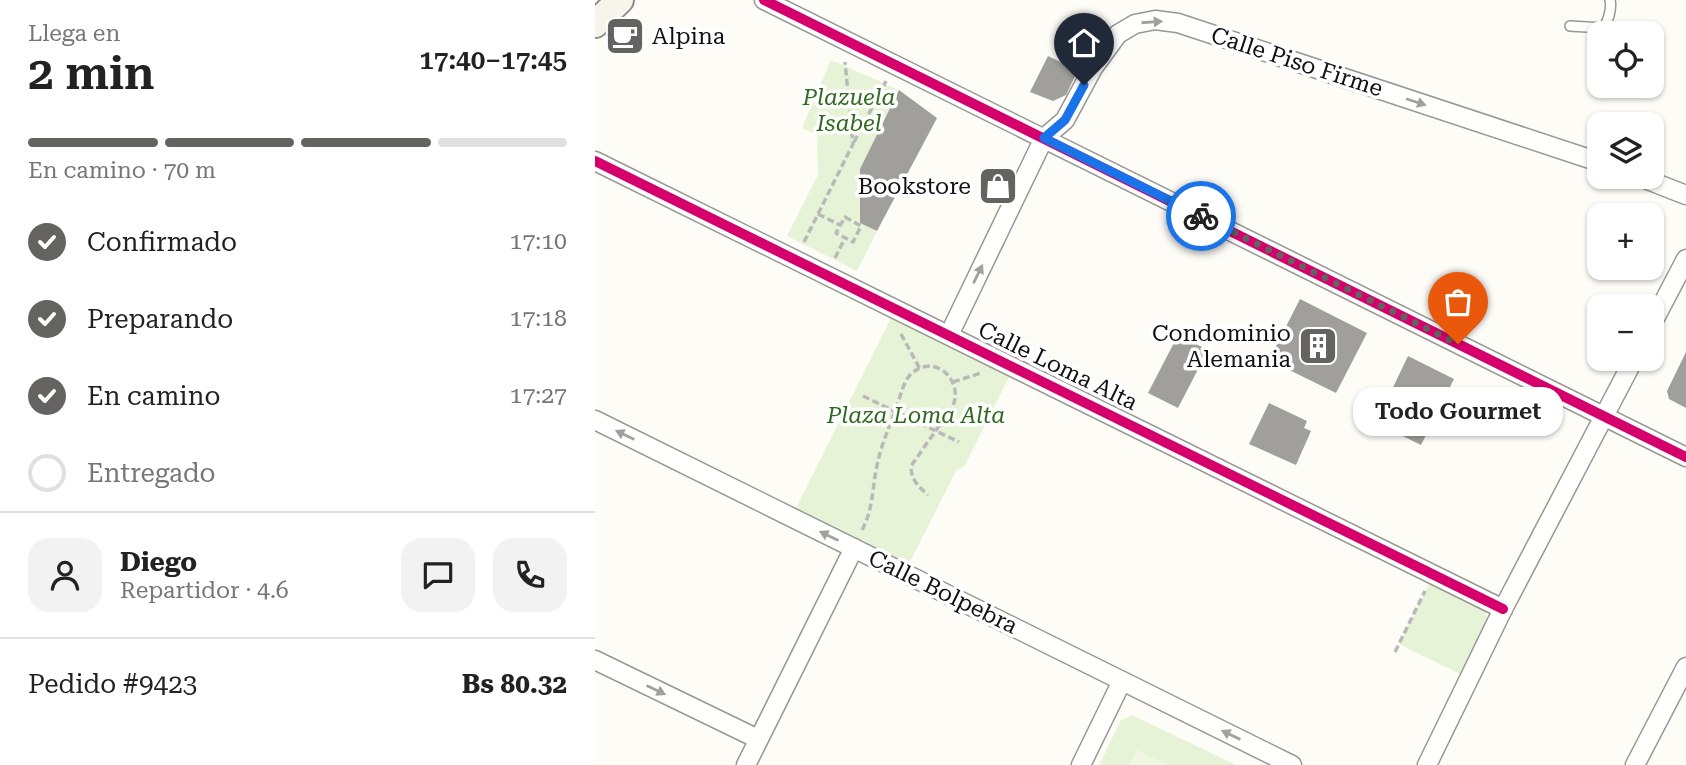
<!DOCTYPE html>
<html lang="es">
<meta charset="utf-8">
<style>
body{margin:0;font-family:"Roboto Serif",serif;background:#f2f2f2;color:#222;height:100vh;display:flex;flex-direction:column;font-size:26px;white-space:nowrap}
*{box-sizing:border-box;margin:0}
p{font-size:23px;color:#767676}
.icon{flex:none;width:38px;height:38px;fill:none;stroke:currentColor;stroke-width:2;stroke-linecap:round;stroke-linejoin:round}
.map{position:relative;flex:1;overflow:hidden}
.side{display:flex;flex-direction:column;background:#fff;width:595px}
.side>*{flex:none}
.fabs{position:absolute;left:992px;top:21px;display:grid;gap:14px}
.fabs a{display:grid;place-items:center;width:77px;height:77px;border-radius:14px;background:#fff;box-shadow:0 2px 5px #0004;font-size:35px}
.pin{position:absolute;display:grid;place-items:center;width:60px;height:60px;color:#fff;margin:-72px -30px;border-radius:50% 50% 50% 0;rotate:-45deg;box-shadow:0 0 7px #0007}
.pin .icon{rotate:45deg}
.courier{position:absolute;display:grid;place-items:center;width:70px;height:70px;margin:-35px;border:5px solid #1a73e8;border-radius:50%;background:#fff;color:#222;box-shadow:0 2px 9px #0007}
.bubble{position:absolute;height:49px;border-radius:21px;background:#fff;box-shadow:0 2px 5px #0004;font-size:23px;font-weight:600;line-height:49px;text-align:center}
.headline em{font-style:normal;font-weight:600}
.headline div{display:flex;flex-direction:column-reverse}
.headline{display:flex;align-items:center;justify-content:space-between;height:119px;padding:0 28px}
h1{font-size:46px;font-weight:600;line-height:52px}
.bar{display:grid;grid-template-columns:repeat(4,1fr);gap:10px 7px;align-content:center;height:84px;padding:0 28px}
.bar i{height:9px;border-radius:5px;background:#e0e0e0}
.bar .current{background:#646362}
.bar p{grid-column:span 4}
.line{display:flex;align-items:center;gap:18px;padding:0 28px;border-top:2px solid #e0e0e0}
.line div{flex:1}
.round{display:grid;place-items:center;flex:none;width:74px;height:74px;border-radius:21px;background:#f2f2f2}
ol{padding:0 28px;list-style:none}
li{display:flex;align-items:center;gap:21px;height:77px}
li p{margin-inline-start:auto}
li .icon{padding:7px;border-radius:50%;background:#646362;color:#fff;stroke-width:4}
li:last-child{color:#767676}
li i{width:38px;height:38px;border:4px solid #e0e0e0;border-radius:50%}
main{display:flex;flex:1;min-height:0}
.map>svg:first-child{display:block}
</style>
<main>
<section class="side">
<div class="headline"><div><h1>2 min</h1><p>Llega en</p></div><em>17:40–17:45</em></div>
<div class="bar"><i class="current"></i><i class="current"></i><i class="current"></i><i></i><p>En camino · 70 m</p></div>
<ol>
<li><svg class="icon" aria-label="check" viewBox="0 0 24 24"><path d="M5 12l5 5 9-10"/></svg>Confirmado<p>17:10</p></li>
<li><svg class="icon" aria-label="check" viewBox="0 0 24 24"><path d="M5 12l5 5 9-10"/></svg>Preparando<p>17:18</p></li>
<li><svg class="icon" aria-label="check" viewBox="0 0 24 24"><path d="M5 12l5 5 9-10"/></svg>En camino<p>17:27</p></li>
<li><i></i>Entregado</li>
</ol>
<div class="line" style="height:126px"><a class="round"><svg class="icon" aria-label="person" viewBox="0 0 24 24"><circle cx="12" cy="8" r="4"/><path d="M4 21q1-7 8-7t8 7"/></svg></a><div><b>Diego</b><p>Repartidor · 4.6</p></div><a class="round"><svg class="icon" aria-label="chat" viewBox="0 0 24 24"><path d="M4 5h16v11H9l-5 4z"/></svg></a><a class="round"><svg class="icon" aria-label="phone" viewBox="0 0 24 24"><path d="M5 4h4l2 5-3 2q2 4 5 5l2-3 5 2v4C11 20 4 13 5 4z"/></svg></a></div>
<div class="line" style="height:91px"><div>Pedido #9423</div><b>Bs 80.32</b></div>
</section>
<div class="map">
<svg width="1091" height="765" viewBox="0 0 1091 765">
<rect width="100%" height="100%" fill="#fdfcf7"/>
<g fill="#e7f3d7">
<polygon points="236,60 304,90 265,169 265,223 282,231 262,271 192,236 223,175 222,135 207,128"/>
<polygon points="298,314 416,373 369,467 362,469 314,564 201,508"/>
<polygon points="836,580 889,605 893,622 867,675 804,644"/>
<polygon points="537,715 641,765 504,765 526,720"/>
</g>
<polygon fill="#f0f6e1" points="542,750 573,765 534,765"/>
<g fill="#a19f9c">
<polygon points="453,56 483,70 471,95 458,101 435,92"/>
<polygon points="304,90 342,118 282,231 265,223 265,169"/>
<polygon points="865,284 889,298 879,315 855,301"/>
<polygon points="705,299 772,333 741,393 674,360"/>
<polygon points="583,335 613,350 583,408 553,393"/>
<polygon points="1091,352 1091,408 1074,399 1072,391"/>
<polygon points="813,356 859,379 826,445 781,423"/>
<polygon points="674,403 712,421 709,428 716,431 701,465 654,444"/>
</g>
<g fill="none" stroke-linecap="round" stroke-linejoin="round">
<g stroke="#979795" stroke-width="12">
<path id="lane" d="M 975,26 L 1008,28 C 1013,22 1017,9 1015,0"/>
</g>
<g stroke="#979795" stroke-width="21">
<g id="street">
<polyline points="169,0 1091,457"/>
<polyline points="0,161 908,609"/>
<polyline points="1045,177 1091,195"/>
<polyline points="1057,324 1091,259"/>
<polyline points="354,335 449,138 470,120 498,68 523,34 540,24 560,20 583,23 1004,162"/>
<polyline points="0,420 697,765"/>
<polyline points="0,660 163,739"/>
<polyline points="151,765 259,548"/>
<polyline points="486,765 527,681"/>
<polyline points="832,765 908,609 1039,359"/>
<polyline points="1040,765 1091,667"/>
</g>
</g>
<g stroke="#8e8d8b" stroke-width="30">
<polyline id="secondary" points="0,24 25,0"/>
</g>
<g stroke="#b9b9b8" stroke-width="3.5" stroke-dasharray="7 3.5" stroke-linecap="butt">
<polyline points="259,142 291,81"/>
<polyline points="223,214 245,225"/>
<polygon points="250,217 266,226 258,242 241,233"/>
<polyline points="209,242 258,144 250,62"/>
<polyline points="240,258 250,238"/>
<polyline points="306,334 325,369"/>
<polyline points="358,382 386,373"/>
<polyline points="268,396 364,442"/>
<path d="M 267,530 C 279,508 277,485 283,461 C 287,442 296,424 302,405 C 306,395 308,383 315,375 C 337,352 369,378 358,406 L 316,466 C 316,480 323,486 333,495"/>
<polyline points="800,652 830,591"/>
</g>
<use href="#lane" stroke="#fffffe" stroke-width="9"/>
<use href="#street" stroke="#fffffe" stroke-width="18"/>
<use href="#secondary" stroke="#f6f4eb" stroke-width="26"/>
<g stroke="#fff" stroke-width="15">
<g id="cycleway">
<polyline points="169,0 1091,457"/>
<polyline points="0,161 908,609"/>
</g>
</g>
<use href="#cycleway" stroke="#d6006c" stroke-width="10"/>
</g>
<defs><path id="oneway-solid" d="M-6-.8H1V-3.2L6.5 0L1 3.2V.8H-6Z" transform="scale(1.75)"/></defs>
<g fill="#a0a09f">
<use href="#oneway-solid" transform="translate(557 22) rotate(-4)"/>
<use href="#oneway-solid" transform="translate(821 102) rotate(18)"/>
<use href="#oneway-solid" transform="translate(383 274) rotate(-64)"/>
<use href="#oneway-solid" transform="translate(30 435) rotate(-154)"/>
<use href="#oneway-solid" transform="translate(234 536) rotate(-154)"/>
<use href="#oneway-solid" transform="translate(61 690) rotate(26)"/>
<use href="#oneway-solid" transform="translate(636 735) rotate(-154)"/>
</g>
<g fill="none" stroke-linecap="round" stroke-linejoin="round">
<polyline stroke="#646362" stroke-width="7" stroke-dasharray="0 12.6" points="606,216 863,344"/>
<polyline stroke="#1a73e8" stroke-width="9" points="489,85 470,120 449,138 606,216"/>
</g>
<defs>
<g id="cafe-square" transform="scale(2.0125)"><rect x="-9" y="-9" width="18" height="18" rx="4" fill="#646362" stroke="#fff"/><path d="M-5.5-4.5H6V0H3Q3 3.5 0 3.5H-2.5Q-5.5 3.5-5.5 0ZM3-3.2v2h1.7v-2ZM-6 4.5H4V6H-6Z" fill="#fff"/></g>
<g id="shop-square" transform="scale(2.0125)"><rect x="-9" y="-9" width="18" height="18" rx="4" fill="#646362" stroke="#fff"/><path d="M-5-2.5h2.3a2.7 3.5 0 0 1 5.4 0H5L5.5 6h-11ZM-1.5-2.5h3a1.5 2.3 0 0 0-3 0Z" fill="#fff"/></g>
<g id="building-square" transform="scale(2.0125)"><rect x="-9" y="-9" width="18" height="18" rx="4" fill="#646362" stroke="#fff"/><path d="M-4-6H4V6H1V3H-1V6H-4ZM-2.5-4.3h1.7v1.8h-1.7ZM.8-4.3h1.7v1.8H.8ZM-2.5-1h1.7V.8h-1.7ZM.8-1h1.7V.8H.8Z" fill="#fff"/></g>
</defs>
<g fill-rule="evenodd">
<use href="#cafe-square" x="30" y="36"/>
<use href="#shop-square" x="403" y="186"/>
<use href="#building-square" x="723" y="346"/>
</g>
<g text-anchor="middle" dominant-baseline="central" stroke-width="7" stroke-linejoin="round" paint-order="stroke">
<g font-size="23" fill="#111" stroke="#fff" text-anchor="end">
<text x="57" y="36" text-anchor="start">Alpina</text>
<text x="376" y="186">Bookstore</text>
<text x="696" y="333">Condominio<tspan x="696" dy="26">Alemania</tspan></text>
</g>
<g font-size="23" fill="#111" stroke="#fff">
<text transform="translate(702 62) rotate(18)">Calle Piso Firme</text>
<text transform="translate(463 366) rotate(26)">Calle Loma Alta</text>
<text transform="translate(348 592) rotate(26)">Calle Bolpebra</text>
</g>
<g font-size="23" font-style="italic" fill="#2f6b1f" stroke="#fff">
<text x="254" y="97">Plazuela<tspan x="254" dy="26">Isabel</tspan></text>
<text x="321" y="415">Plaza Loma Alta</text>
</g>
</g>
</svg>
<div class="fabs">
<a><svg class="icon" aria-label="locate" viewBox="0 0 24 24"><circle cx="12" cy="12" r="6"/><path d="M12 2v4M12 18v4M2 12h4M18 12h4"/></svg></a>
<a><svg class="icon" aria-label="layers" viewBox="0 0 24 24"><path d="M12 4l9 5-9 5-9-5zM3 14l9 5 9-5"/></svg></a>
<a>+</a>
<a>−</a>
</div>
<div class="pin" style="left:863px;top:344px;background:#ea580c"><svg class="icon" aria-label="bag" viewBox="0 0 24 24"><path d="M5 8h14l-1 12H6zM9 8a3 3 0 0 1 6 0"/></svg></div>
<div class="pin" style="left:489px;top:85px;background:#1f2937"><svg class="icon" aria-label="home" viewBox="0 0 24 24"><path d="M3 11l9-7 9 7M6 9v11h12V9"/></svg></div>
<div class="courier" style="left:606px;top:216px"><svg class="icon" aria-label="bike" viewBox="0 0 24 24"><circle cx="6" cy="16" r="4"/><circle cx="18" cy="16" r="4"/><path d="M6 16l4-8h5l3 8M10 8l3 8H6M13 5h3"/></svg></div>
<div class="bubble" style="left:758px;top:387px;width:210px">Todo Gourmet</div>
</div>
</main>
